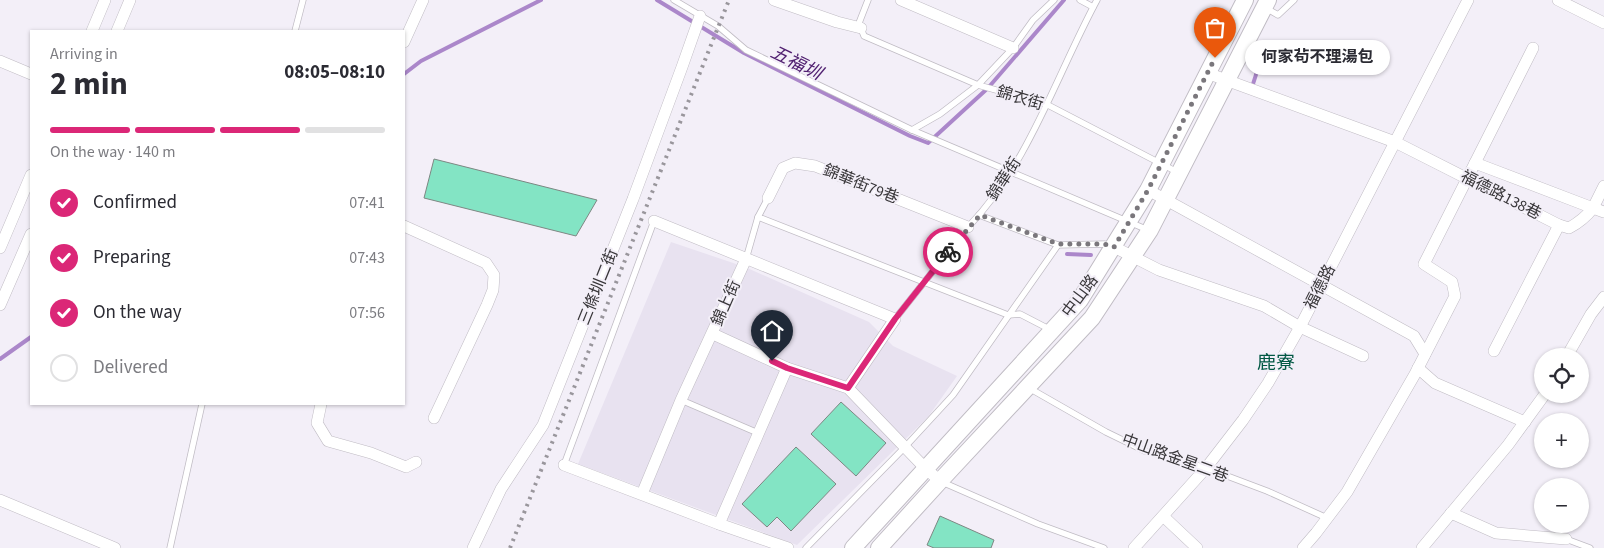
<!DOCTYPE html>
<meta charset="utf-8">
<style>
body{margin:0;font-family:"Source Sans 3","Noto Sans TC",sans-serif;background:#f2f2f3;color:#2b2b33;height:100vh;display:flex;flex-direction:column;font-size:19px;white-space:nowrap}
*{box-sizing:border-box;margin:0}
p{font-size:16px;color:#7c7c81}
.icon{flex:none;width:28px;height:28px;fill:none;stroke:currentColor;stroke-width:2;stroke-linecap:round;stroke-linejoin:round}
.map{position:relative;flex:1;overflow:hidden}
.sheet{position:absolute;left:30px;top:30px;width:375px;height:375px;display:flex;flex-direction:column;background:#fff;border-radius:0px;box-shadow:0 1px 4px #0004}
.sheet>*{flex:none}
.fabs{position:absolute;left:1534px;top:348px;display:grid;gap:10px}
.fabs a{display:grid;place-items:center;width:55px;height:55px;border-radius:50%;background:#fff;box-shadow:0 1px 4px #0004;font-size:25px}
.pin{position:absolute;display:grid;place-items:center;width:42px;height:42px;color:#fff;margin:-51px -21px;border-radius:50% 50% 50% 0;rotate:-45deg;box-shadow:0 0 5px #0007}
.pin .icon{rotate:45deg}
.courier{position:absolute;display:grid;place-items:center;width:50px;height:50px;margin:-25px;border:4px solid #db2777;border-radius:50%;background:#fff;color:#222;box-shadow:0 1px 6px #0007}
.bubble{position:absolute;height:35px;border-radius:18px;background:#fff;box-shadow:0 1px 4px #0004;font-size:16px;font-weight:700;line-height:35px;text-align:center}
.summary em{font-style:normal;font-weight:700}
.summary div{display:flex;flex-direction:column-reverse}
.summary{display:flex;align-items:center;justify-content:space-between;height:85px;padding:0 20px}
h1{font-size:32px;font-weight:700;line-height:38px}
.bar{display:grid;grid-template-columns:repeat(4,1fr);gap:8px 5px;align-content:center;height:60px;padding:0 20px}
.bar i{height:6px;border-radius:4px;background:#e1e1e2}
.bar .selected{background:#db2777}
.bar p{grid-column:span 4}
ol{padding:0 20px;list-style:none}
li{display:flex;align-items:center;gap:15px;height:55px}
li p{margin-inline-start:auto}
li .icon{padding:5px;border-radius:50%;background:#db2777;color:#fff;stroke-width:4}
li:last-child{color:#7c7c81}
li i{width:28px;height:28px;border:2px solid #e1e1e2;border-radius:50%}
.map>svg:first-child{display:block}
</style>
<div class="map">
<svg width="1604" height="548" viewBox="0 0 1604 548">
<rect width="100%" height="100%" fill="#f3eff8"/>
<polygon fill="#e8e2f0" points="671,242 745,267 869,322 893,346 957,376 928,417 797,545 578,464"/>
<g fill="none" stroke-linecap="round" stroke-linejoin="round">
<g stroke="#ab87ca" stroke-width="4">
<polyline points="657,0 744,53 910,136 928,143 988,88 1064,0"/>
<polyline points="404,74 421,61 541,0"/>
<polyline points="1253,84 1261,59"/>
<polyline points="1067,254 1091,255"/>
<polyline points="0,359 31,337"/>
</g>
</g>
<g fill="#83e4c4" stroke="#7d8783">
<polygon points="434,159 597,200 576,236 424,198"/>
<polygon points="841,402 886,443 856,476 811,434"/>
<polygon points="796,447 836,484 791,531 777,517 767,527 742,504"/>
<polygon points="940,516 994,540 991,548 934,548 927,545"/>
</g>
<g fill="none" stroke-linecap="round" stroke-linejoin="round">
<g stroke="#c0bcc4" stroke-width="7">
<g id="lane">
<polyline points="674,0 718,26 746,50 912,130 1148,230"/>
<polyline points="868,0 859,23 864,36 978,85 1046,104 1179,173"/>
<polyline points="1080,0 1093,7"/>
<polyline points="1266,8 1278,15 1294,0"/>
<polyline points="295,31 303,0"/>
<polyline points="912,130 940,114 978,85 1013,48 1033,20 1054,0"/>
<polyline points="979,215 1058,245 1104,244 1112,246"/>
<polyline points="758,217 1008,315 1020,314 1049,329"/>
<polyline points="746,259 758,217 768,198"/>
<path d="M 895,319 L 968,227 C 1029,164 1056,76 1097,0"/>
<polyline points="1029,388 1106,432 1145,451 1206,468 1267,491 1327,518"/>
<polyline points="681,400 758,433"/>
<polyline points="564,465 654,221"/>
<polyline points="942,482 1038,524 1104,548"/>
<polyline points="1566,539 1590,548"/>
<polyline points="170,548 202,404"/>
<polyline points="806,548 905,447 953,395 1058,245"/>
</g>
</g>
<g stroke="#c0bcc4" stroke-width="12">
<g id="street">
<polyline points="774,0 837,22 861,28"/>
<polyline points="901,0 1013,48"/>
<polyline points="1558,0 1604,23"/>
<polyline points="92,31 105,0"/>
<polyline points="117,31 130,0"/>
<polyline points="404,42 423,0"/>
<polyline points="0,61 31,74"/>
<path d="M 1207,73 L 1395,142 L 1559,225 L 1569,228 C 1580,222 1586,217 1593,208 L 1604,212"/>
<polyline points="1475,163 1593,208 1604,186"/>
<polyline points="1148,190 1414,336 1425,354"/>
<polyline points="768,198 783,168 795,163 815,166 968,227"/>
<polyline points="654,221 895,319 848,388"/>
<polyline points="404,226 486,263 494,275 493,290 487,305 434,418"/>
<polyline points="1114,247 1159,270 1264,306 1300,327 1363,356"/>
<polyline points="0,248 31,175"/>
<polyline points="0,305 31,234"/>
<polyline points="713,334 787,368 848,388 925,468 940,481"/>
<polyline points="1494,351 1559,225"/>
<polyline points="1567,356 1591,314 1604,297"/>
<polyline points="1418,368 1435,383 1525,422"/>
<polyline points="321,404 317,423 328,441 371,453 406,467 416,462"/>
<polyline points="564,465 719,524 788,548"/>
<polyline points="642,494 681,400 746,259"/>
<polyline points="0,500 115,548"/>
<polyline points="1451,513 1496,533 1566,539"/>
<polyline points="1164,517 1197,548"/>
<polyline points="719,524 787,368"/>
<polyline points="473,548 501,489 543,425 633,199 682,67 700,16"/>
<polyline points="1134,548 1206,468 1243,420 1268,383 1300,327 1468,0"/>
<polyline points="1303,548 1316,533 1347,492 1415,374 1455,296 1452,282 1424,264 1533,48"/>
<polyline points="1422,548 1508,445 1545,394"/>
</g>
</g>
<g stroke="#c0bcc4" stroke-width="18">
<g id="secondary">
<polyline points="853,548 1080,300 1148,190 1245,0"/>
<polyline points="879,548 940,481 1092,318 1150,230 1268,0"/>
</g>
</g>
<use href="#lane" stroke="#fff" stroke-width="5.5"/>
<use href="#street" stroke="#fff" stroke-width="11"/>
<use href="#secondary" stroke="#fff" stroke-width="16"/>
<polyline stroke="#99969c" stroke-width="4" stroke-dasharray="2.5 5" stroke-linecap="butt" points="510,548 729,0"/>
</g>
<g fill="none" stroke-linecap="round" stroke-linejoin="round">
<polyline stroke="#7a777c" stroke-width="5" stroke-dasharray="0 9" points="948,252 980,215 1058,244 1104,244 1114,247 1148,190 1215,58"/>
<polyline stroke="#db2777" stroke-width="6" points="772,361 787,368 848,388 895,319 948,252"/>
</g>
<g text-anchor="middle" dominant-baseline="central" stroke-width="4" stroke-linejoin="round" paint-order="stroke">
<g font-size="16" fill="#39373a" stroke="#f3eff8">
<text transform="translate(1020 98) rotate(17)">錦衣街</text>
<text transform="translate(1004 179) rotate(-57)">錦華街</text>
<text transform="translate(861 184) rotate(22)">錦華街79巷</text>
<text transform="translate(1501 195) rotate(27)">福德路138巷</text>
<text transform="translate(598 287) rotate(-68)">三條圳二街</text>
<text transform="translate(1320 287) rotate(-63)">福德路</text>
<text transform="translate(1080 296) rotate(-53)">中山路</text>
<text transform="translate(726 303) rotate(-66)">錦上街</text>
<text transform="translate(1175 458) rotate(20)">中山路金星二巷</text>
</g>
<g font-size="18" font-style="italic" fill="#512171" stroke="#f3eff8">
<text transform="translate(796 63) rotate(26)">五福圳</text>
</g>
<g font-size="19" fill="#025844" stroke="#f3eff8">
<text x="1276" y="363">鹿寮</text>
</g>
</g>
</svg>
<div class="fabs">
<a><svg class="icon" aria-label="locate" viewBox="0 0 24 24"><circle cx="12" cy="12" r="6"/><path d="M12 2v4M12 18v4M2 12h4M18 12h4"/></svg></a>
<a>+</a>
<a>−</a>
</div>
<div class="pin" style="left:1215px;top:58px;background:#ea580c"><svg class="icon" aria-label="bag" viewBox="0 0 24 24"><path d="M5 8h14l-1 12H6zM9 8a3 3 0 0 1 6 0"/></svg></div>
<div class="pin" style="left:772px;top:361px;background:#1f2937"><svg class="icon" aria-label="home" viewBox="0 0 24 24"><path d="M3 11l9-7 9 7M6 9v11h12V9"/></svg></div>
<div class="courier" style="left:948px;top:252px"><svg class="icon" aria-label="bike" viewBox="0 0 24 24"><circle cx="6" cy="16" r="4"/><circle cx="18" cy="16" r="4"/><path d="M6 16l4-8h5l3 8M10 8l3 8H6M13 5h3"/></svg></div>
<div class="bubble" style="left:1245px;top:40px;width:145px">何家茍不理湯包</div>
<section class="sheet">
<div class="summary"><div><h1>2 min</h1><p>Arriving in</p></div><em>08:05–08:10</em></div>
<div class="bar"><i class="selected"></i><i class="selected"></i><i class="selected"></i><i></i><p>On the way · 140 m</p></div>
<ol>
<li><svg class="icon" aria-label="check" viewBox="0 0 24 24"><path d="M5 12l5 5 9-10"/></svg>Confirmed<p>07:41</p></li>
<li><svg class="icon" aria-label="check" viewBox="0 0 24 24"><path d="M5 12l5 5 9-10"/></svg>Preparing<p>07:43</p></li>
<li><svg class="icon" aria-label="check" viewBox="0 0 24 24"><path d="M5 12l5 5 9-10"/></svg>On the way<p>07:56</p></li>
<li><i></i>Delivered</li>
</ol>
</section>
</div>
